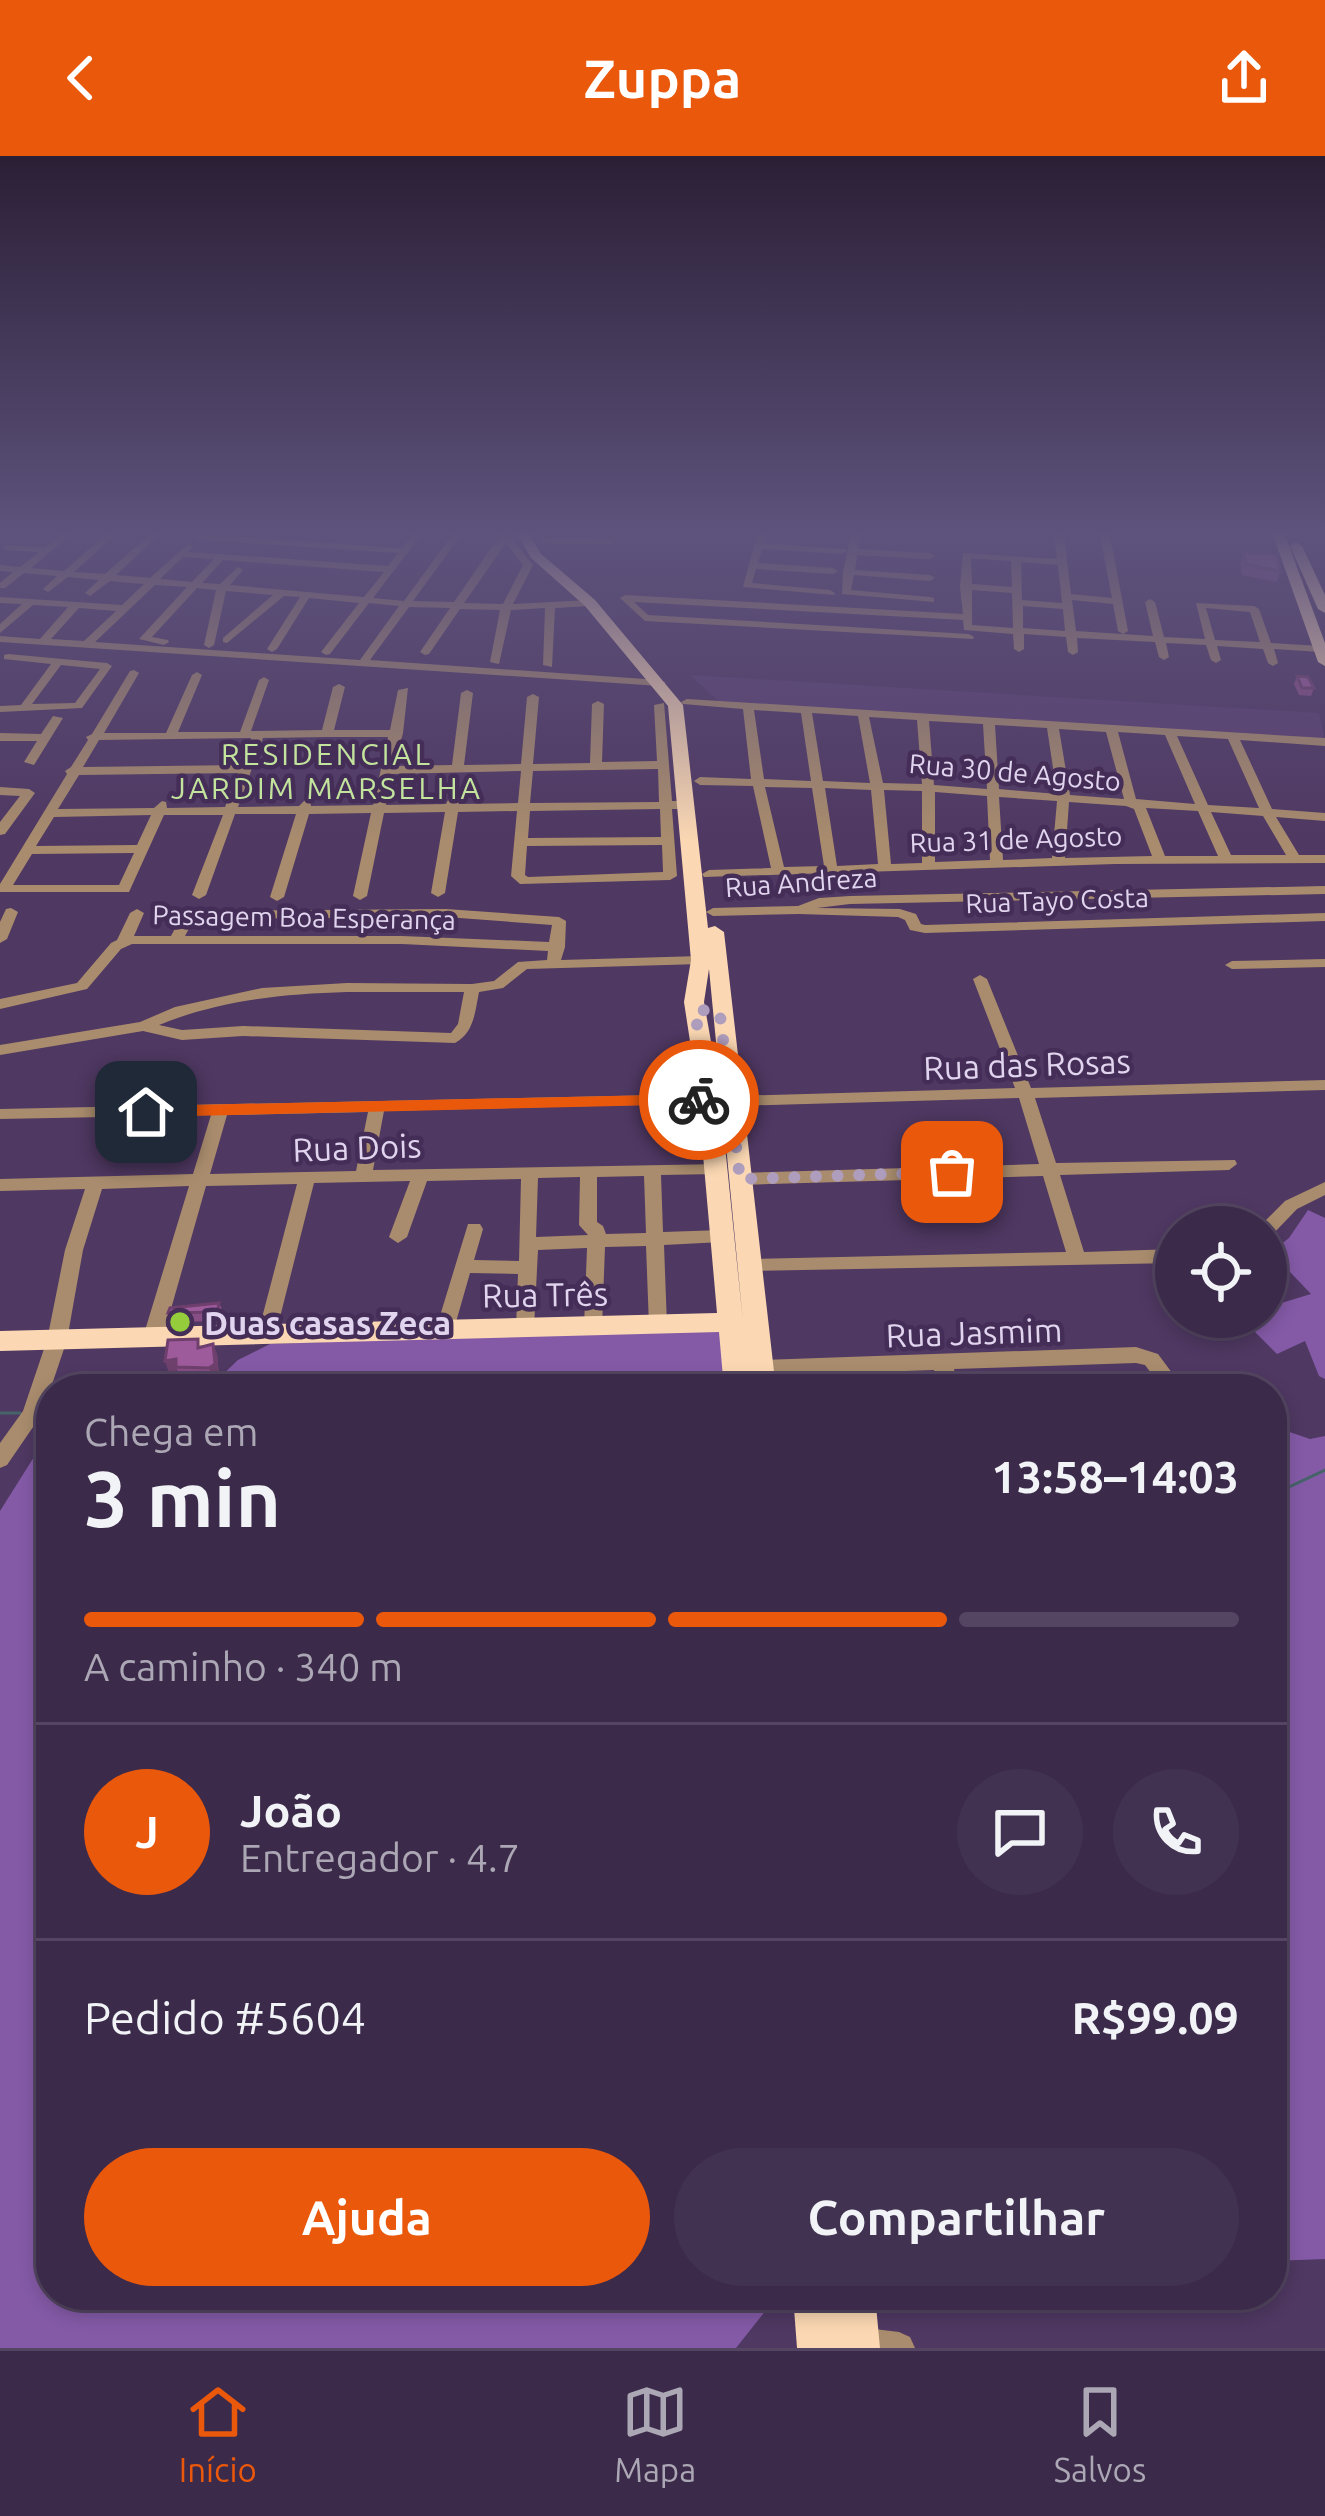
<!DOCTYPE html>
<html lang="pt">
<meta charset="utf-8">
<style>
body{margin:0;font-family:Ubuntu,sans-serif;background:#423251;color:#f1f3f6;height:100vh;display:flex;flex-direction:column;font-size:45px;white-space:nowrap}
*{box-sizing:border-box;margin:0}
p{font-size:39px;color:#aca7b5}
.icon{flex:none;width:66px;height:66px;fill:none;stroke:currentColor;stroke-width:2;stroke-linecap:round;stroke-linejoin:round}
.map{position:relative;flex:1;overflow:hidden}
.panel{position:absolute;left:36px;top:1218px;width:1251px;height:936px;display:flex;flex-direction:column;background:#3b2a4a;border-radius:48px;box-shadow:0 6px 18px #0003,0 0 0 3px #544662}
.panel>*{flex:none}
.tools{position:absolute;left:1155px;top:1050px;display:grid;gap:24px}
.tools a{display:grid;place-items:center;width:132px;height:132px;border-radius:50%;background:#3b2a4a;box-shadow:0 6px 18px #0003,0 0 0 3px #544662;font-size:60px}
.pin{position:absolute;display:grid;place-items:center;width:102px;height:102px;color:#fff;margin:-51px;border-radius:24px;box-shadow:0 6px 18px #0006}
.courier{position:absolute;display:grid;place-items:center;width:120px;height:120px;margin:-60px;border:9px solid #ea580c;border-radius:50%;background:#fff;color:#222;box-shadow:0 3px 15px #0007}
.head em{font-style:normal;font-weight:700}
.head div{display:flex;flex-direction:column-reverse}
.head{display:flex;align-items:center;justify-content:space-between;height:204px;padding:0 48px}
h1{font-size:78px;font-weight:700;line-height:90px}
.bar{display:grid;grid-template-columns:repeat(4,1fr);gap:18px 12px;align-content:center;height:144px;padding:0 48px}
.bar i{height:15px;border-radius:9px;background:#544662}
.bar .current{background:#ea580c}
.bar p{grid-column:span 4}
.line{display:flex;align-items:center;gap:30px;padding:0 48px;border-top:3px solid #544662}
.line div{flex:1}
.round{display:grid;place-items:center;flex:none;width:126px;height:126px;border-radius:63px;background:#423251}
.primary-button{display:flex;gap:24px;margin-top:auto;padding:24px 48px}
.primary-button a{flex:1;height:138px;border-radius:72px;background:#ea580c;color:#fff;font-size:48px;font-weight:700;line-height:138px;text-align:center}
.primary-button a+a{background:#423251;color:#f1f3f6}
header{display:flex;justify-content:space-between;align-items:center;height:156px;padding:0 48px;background:#ea580c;color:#fff;font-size:54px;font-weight:700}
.dock{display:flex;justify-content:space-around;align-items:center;height:168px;border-top:3px solid #544662;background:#3b2a4a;font-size:33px;color:#aca7b5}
.dock a{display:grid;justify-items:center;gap:6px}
.dock .current{color:#ea580c}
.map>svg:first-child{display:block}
</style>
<header><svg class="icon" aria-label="back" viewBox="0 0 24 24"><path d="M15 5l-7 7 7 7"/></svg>Zuppa<svg class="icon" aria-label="share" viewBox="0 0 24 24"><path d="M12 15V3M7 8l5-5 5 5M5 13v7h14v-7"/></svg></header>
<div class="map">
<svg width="1325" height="2192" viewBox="0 0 1325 2192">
<rect width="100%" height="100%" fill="#4f3862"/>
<polygon fill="#5a3f70" points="690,519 1319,557 1325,585 718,545"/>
<g fill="#845aa7">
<polygon points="1308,1054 1325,1062 1325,1223 1319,1220 1305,1185 1277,1198 1248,1169 1278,1148 1311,1138 1271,1096 1289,1082"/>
<polygon points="729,1172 734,1233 77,1233 218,1223 238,1204 270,1188"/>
<polygon points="1272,1270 1310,1283 1325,1280 1325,2103 1272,2105"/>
<polygon points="51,1274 51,2139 778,2139 736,2192 0,2192 0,1355"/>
</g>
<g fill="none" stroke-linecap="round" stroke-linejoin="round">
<g stroke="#456369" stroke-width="3">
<polyline points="0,1257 20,1257"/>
<polyline points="1272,1339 1325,1314"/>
</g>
<g fill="#a98c6d" fill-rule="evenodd">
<path d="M 60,379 L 70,379 L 31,412 L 64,415 L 105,379 L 115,379 L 74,416 L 105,418 L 149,379 L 159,379 L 116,419 L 150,422 L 188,388 L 193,391 L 188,396 L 388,410 L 398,397 L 199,384 L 194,381 L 214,379 L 402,392 L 412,379 L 421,379 L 373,442 L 404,445 L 452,379 L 461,379 L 413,445 L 454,446 L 500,379 L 509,379 L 533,409 L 513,448 L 590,444 L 595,447 L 590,450 L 555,452 L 552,511 L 543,509 L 545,452 L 511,454 L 499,508 L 490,506 L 500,454 L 460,453 L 429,498 L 425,499 L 420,496 L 450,452 L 409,451 L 370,504 L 660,524 L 666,527 L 660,530 L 0,486 L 0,480 L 40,483 L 68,451 L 33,449 L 0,477 L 0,468 L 22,448 L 0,447 L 0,441 L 122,449 L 144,428 L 110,425 L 90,440 L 85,437 L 99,424 L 68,421 L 48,436 L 43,433 L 57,420 L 24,417 L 5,432 L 0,432 L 0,427 L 13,416 L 0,415 L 0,409 L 20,411 L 39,396 L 7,394 L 4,393 L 4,389 L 45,391 ZM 506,387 L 523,409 L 503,448 L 464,447 ZM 183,401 L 214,403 L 192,426 L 160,423 ZM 223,404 L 384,416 L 364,441 L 230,429 L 243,414 L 238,411 L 220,428 L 202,427 ZM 155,429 L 187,431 L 139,483 L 164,489 L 169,486 L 168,484 L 152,481 L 197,432 L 216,434 L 204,489 L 209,492 L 214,489 L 226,435 L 273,439 L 223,482 L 223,486 L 227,487 L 284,440 L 300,441 L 267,493 L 272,496 L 277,493 L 309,442 L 359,447 L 321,496 L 326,499 L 330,498 L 369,447 L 399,450 L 360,504 L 95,486 ZM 79,452 L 116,455 L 84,485 L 51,483 Z"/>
<polygon points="757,379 767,379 764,387 845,393 847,395 842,398 762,393 758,407 833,412 838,415 833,418 756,413 752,427 830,434 835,437 834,439 743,431"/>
<polygon points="851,379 861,379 858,393 930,397 935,400 930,403 857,399 855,414 930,419 935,422 930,425 854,419 851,434 930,441 934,442 934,446 842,438 843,416"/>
<path d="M 1054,379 L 1064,379 L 1071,438 L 1112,442 L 1100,379 L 1110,379 L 1128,475 L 1123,478 L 1153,480 L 1145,446 L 1150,443 L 1155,446 L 1164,481 L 1205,483 L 1196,447 L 1254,450 L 1259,453 L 1271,487 L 1320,490 L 1325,493 L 1320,496 L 1274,493 L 1278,507 L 1273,510 L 1268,507 L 1263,493 L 1217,490 L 1221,504 L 1216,507 L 1211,504 L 1206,489 L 1166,487 L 1169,501 L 1164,504 L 1159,501 L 1155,486 L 1077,482 L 1078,496 L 1073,499 L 1068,496 L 1066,481 L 1024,478 L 1024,493 L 1019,496 L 1014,493 L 1013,478 L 964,474 L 963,464 L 634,446 L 648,459 L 969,478 L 974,481 L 973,483 L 645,465 L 620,442 L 625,439 L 963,458 L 960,431 L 963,397 L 1057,403 ZM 971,402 L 1011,405 L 1012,431 L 972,428 ZM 1021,406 L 1058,409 L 1062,447 L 1022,444 ZM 972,434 L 1012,437 L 1013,472 L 972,469 ZM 1072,444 L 1113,448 L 1118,475 L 1123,478 L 1076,475 ZM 1023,450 L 1063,453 L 1065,475 L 1023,472 ZM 1206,452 L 1250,456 L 1260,486 L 1215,484 Z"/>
<polygon points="542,382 611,382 616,385 611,388 539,387"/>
<path d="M 8,498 L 107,507 L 112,510 L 82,552 L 0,556 L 0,550 L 21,549 L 51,508 L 4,503 L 4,499 ZM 61,509 L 100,513 L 75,547 L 32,548 Z"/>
<path d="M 134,514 L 139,517 L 104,577 L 166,577 L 192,519 L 197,516 L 202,519 L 178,576 L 240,576 L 259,524 L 264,521 L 269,524 L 251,575 L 322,574 L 333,531 L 339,528 L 345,531 L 334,574 L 390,574 L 398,534 L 408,532 L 403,577 L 394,610 L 452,609 L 461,537 L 467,534 L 473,537 L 464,609 L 521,608 L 527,541 L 533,538 L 539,541 L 533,608 L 590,607 L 592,548 L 598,545 L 604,548 L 602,606 L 657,605 L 654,549 L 664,547 L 672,645 L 688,645 L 694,649 L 688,653 L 672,653 L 677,720 L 670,724 L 520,728 L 511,720 L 517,655 L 458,656 L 445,737 L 438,741 L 431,737 L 445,656 L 384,657 L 367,740 L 360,744 L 353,740 L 371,657 L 309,658 L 284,741 L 277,745 L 270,741 L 296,658 L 235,658 L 206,739 L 199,743 L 192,739 L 223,659 L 164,659 L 129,736 L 0,736 L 0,728 L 67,618 L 65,615 L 71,611 L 88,584 L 86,581 L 92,578 L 130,515 ZM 327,581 L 388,581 L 373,649 L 311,650 L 310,644 L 306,643 L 299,650 L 238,651 L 263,582 ZM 251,582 L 241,609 L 83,611 L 99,584 ZM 658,613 L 659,646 L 530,647 L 533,615 ZM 521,615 L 518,647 L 459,648 L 457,642 L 449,642 L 446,648 L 386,649 L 392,618 ZM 238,617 L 225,651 L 167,652 L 166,646 L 162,645 L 154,652 L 58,653 L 79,619 ZM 660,653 L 661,681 L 528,682 L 530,655 ZM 151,659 L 137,689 L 36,690 L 54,661 ZM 662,689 L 663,716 L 528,721 L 525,719 L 527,690 ZM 134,697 L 119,729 L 13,729 L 32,698 Z"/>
<path d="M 687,543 L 1325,582 L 1325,590 L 1240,584 L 1272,653 L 1325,657 L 1325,665 L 1276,661 L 1299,699 L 1325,699 L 1325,707 L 1115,708 L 704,721 L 702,718 L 709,714 L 771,712 L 753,630 L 700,629 L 694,625 L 700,621 L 751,623 L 743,553 L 683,548 L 681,546 ZM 754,554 L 801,557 L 811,625 L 764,623 ZM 812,557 L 858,560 L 870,627 L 823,625 ZM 869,561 L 917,564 L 922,628 L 883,627 ZM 929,565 L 983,568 L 987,633 L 934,629 ZM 995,569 L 1047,572 L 1057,638 L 999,633 ZM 1059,573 L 1106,576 L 1124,643 L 1070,639 ZM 1118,576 L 1165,579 L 1195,648 L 1136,643 ZM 1177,580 L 1228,583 L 1259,652 L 1208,649 ZM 765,631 L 812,632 L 824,710 L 784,711 ZM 825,632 L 871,634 L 878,708 L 837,710 ZM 884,634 L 922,635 L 922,707 L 891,708 ZM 935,636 L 987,640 L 990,704 L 935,706 ZM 999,641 L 1057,645 L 1052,702 L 1003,704 ZM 1069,646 L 1126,650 L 1134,653 L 1152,700 L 1065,702 ZM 1146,652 L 1198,655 L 1218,700 L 1165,700 ZM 1211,656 L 1263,660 L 1286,699 L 1231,699 Z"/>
<polygon points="53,560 63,562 34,609 24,606 37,585 0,585 0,577 41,578"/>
<polygon points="0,631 29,633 35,637 5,678 0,679 0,666 20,640 0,639"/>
<polygon points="1325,730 1325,738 850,748 817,752 900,753 916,758 921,768 925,769 1325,757 1325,765 925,777 910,774 905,764 898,761 799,758 713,760 706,756 713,752 798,750 819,742 850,740"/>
<polygon points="11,752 18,756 7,783 0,787 0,766 6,753"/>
<path d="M 137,753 L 144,757 L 134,780 L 171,780 L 181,761 L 201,755 L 446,753 L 559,761 L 566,765 L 565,791 L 561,804 L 701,800 L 708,804 L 701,808 L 527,813 L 503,832 L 479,836 C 475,856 474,877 455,887 L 243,880 L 182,884 L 143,875 L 0,899 L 0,889 L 140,866 L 175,851 L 262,832 L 347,827 L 472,828 L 494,825 L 518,806 L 547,804 L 548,795 L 402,788 L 132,788 L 121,793 L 87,833 L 0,853 L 0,843 L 77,827 L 111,787 L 117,784 L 130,757 ZM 446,761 L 552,769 L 549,786 L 402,780 L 185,780 L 192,767 L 202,763 ZM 347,836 L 464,836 L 458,868 L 451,877 L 243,870 L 182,874 L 159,869 C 220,844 282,838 347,836 Z"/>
<polygon points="1325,803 1325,811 1232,813 1225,809 1232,805"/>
<polygon points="980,819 987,823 1031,932 1325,924 1325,934 1035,942 1056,1007 1235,1004 1237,1008 1229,1014 1060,1019 1084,1096 1176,1093 1176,1107 743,1115 740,1110 743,1105 749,1103 1066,1096 1043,1020 740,1029 731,1023 740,1017 1039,1008 1019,942 731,950 723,945 731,940 1015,932 973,823"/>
<path d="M 709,938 L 717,943 L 715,947 L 384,955 L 373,1014 L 722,1008 L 724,1012 L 722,1016 L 716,1018 L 661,1019 L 663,1076 L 722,1074 L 731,1080 L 722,1086 L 664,1089 L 667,1169 L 665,1174 L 651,1174 L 649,1169 L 646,1090 L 605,1091 L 602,1171 L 600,1176 L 586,1176 L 584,1171 L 587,1092 L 538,1094 L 534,1172 L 532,1177 L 518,1177 L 516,1172 L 518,1118 L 470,1117 L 454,1173 L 452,1178 L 438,1178 L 436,1173 L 468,1068 L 480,1068 L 483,1073 L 474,1104 L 519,1105 L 521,1023 L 427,1025 L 407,1081 L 398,1087 L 389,1081 L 410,1025 L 314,1027 L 276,1177 L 274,1182 L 260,1182 L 258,1177 L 297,1028 L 206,1030 L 163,1181 L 160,1186 L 146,1186 L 143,1181 L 189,1030 L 102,1033 L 83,1094 L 67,1184 L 42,1258 L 7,1309 L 0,1312 L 0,1287 L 23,1255 L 47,1184 L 65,1094 L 85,1033 L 0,1035 L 0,1023 L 193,1018 L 211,959 L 0,963 L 0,953 ZM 368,956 L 356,1015 L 210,1018 L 227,959 ZM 644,1020 L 646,1077 L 606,1078 L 603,1070 L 597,1066 L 597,1021 ZM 580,1021 L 579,1069 L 588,1079 L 536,1081 L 538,1022 Z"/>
<polygon points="1325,1026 1325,1039 1297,1053 1272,1079 1266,1080 1266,1071 1259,1071 1285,1045"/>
<polygon points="1136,1191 1158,1198 1184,1233 1163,1233 1145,1209 1136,1207 954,1213 958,1233 938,1233 934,1214 761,1220 754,1217 751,1212 754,1207 761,1204"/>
<polygon points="858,2171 899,2176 910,2181 915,2192 844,2192 842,2187 847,2176"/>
</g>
<g fill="#fbd8b3" fill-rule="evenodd">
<path d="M 518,379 L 530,379 L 540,397 L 595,444 L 683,549 L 708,772 L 715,770 L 724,776 L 776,1233 L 724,1233 L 719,1176 L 0,1195 L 0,1175 L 717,1157 L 697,931 L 684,846 L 691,804 L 668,550 L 585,450 L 531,402 ZM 709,813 L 743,1166 L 719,931 L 704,846 Z"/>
<polygon points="1273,379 1285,379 1325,487 1325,510 1318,506"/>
<polygon points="1296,386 1302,390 1325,439 1325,457 1318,453 1290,390"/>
<polygon points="793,2139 875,2139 880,2192 797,2192"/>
</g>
</g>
<g fill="#884e86">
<polygon points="1244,396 1280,415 1277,426 1242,419 1241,407"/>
<polygon points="1297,520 1314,532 1311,540 1299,539 1294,528"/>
<polygon points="219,1147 223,1155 220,1165 172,1166 168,1157"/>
<polygon points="201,1191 217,1198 219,1219 213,1223 180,1222 177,1214 169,1216 165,1205"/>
</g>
<g fill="#6f406d">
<polygon points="213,1188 217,1198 219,1219 213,1223 209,1212"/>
<polygon points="176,1203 177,1214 169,1216 165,1205"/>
</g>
<g fill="#9e5b9c" stroke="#6f406d" stroke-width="3">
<polygon points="1244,396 1277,399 1280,415 1246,408"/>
<polygon points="1297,520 1308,521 1314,532 1302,532"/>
<polygon points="219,1147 217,1156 168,1157 170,1152"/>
<polygon points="198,1183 198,1192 213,1188 215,1208 209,1212 176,1211 176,1203 165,1205 168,1184"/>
</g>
<linearGradient id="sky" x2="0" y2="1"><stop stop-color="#2b1f36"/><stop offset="0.55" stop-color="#5d537c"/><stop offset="1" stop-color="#5d537c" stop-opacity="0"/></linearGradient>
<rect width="1325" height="686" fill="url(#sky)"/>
<polygon fill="#ea580c" points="699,938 708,944 705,948 146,961 137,956 146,950"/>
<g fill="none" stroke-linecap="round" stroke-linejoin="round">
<polyline stroke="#ae9dbd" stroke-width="12" stroke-dasharray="0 21.6" points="699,944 709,944 695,856 709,853 720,859 740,1023 952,1016"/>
</g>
<circle fill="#95cc3b" stroke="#442d57" stroke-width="4.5" cx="180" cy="1166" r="12"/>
<g text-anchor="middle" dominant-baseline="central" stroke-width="9" stroke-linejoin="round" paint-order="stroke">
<g font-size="27" fill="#e1d4ee" stroke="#442d57">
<text transform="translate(1015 616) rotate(5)">Rua 30 de Agosto</text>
<text transform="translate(1016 683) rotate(-2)">Rua 31 de Agosto</text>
<text transform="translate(801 726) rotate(-4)">Rua Andreza</text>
<text transform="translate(1057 744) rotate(-2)">Rua Tayo Costa</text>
<text transform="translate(304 761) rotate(1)">Passagem Boa Esperança</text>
</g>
<g font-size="30" letter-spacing="3" fill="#c3e49d" stroke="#442d57">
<text x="327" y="598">RESIDENCIAL<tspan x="327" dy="34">JARDIM MARSELHA</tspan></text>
</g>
<g font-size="33" fill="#e1d4ee" stroke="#442d57">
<text transform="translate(1027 908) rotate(-2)">Rua das Rosas</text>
<text transform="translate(357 991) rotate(-2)">Rua Dois</text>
<text transform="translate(545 1138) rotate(-1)">Rua Três</text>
<text transform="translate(974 1176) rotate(-2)">Rua Jasmim</text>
</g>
<g font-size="33" font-weight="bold" fill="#e1d4ee" stroke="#442d57" text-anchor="start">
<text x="204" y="1166">Duas casas Zeca</text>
</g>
</g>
</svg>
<div class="tools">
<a><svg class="icon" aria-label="locate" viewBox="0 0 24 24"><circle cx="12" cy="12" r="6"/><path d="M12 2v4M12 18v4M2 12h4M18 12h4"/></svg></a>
</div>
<div class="pin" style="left:952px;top:1016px;background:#ea580c"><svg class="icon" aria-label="bag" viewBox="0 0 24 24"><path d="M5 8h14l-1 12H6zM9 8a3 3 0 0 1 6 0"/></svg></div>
<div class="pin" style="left:146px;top:956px;background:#1f2937"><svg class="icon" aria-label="home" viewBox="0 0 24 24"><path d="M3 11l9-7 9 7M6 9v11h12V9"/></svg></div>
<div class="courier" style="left:699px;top:944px"><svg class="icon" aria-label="bike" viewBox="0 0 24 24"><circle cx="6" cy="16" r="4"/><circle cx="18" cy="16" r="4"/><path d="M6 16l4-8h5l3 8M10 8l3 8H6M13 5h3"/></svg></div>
<section class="panel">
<div class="head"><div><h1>3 min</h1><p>Chega em</p></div><em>13:58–14:03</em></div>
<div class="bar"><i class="current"></i><i class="current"></i><i class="current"></i><i></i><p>A caminho · 340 m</p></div>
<div class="line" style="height:216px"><b class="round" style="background:#ea580c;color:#fff">J</b><div><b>João</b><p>Entregador · 4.7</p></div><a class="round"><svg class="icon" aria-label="chat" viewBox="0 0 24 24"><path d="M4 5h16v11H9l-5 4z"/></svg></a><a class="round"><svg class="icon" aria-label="phone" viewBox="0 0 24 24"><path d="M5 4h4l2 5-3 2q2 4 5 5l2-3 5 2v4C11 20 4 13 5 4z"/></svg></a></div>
<div class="line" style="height:156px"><div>Pedido #5604</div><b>R$99.09</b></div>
<div class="primary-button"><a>Ajuda</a><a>Compartilhar</a></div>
</section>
</div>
<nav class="dock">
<a class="current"><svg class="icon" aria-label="home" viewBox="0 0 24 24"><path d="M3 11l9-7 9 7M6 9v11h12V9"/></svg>Início</a>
<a><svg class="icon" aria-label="map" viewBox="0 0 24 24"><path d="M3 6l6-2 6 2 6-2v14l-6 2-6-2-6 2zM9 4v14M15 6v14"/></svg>Mapa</a>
<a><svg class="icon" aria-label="saved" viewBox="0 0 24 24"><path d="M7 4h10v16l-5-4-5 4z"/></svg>Salvos</a>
</nav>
